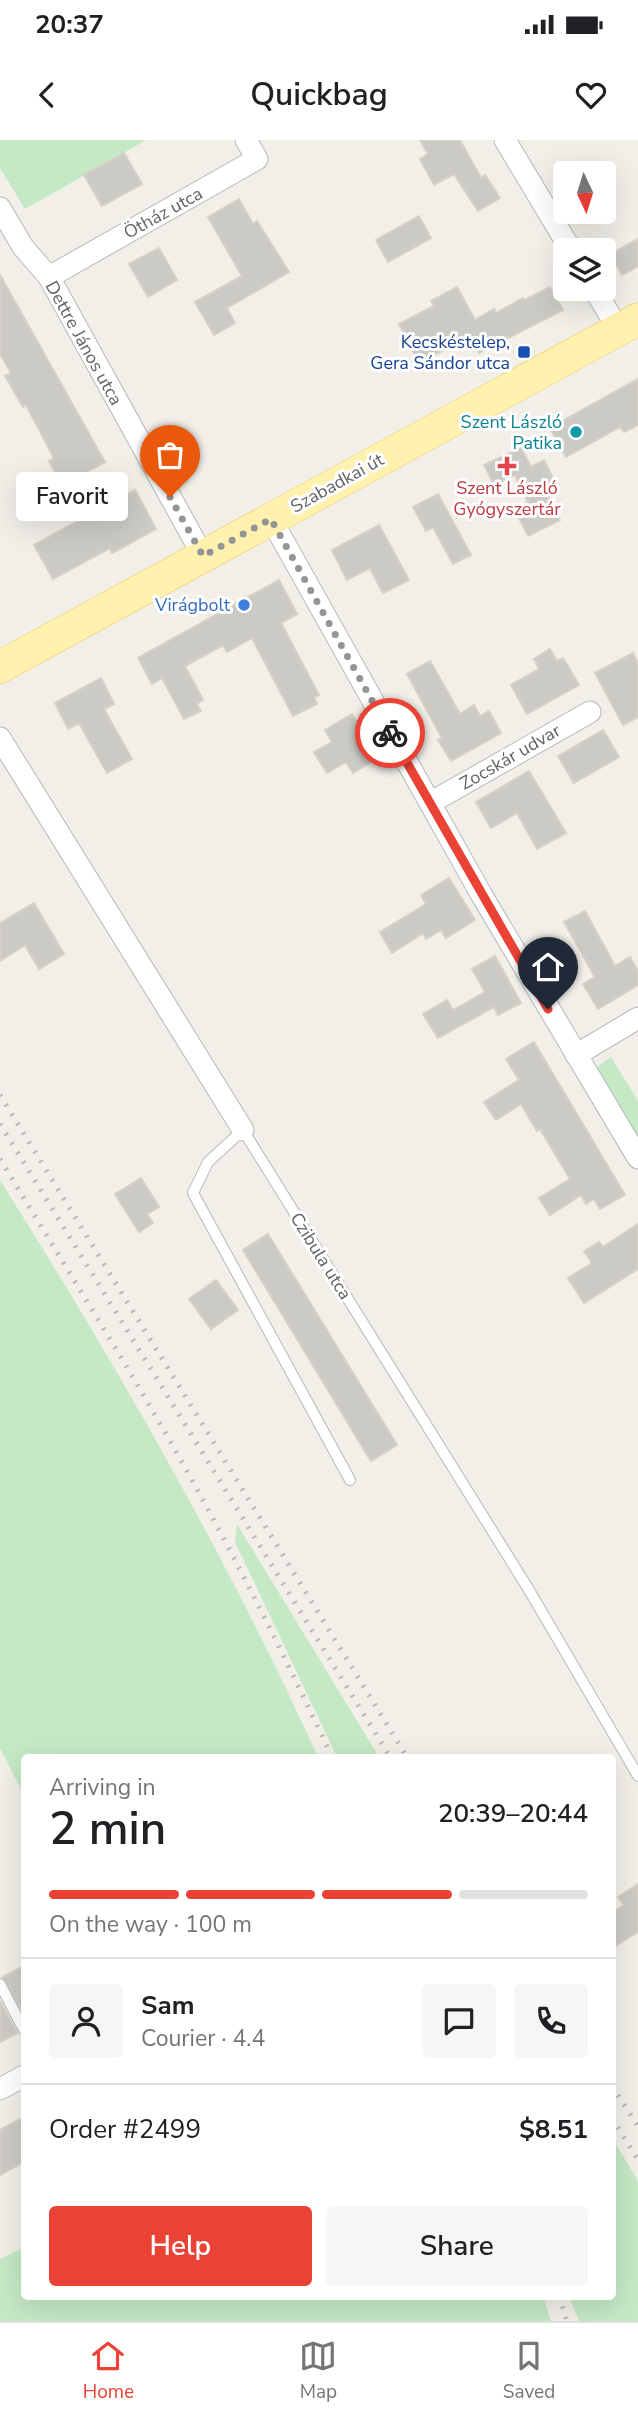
<!DOCTYPE html>
<meta charset="utf-8">
<style>
body{margin:0;font-family:"Nunito Sans",sans-serif;background:#f6f6f6;color:#202124;height:100vh;display:flex;flex-direction:column;font-size:26px;white-space:nowrap}
*{box-sizing:border-box;margin:0}
p{font-size:23px;color:#757577}
.icon{flex:none;width:38px;height:38px;fill:none;stroke:currentColor;stroke-width:2;stroke-linecap:round;stroke-linejoin:round}
.map{position:relative;flex:1;overflow:hidden}
.side{position:absolute;left:21px;top:1614px;width:595px;height:546px;display:flex;flex-direction:column;background:#fff;border-radius:7px;box-shadow:0 7px 28px #0002}
.side>*{flex:none}
.needle{width:46px;rotate:176deg}
.buttons{position:absolute;left:553px;top:21px;display:grid;gap:14px}
.buttons a{display:grid;place-items:center;width:63px;height:63px;border-radius:7px;background:#fff;box-shadow:0 7px 28px #0002;font-size:35px}
.pin{position:absolute;display:grid;place-items:center;width:60px;height:60px;color:#fff;margin:-72px -30px;border-radius:50% 50% 50% 0;rotate:-45deg;box-shadow:0 0 7px #0007}
.pin .icon{rotate:45deg}
.courier{position:absolute;display:grid;place-items:center;width:70px;height:70px;margin:-35px;border:5px solid #ea4335;border-radius:50%;background:#fff;color:#222;box-shadow:0 2px 9px #0007}
.bubble{position:absolute;height:49px;border-radius:7px;background:#fff;box-shadow:0 7px 28px #0002;font-size:23px;font-weight:600;line-height:49px;text-align:center}
.headline em{font-style:normal;font-weight:600}
.headline div{display:flex;flex-direction:column-reverse}
.headline{display:flex;align-items:center;justify-content:space-between;height:119px;padding:0 28px}
h1{font-size:46px;font-weight:600;line-height:52px}
.bar{display:grid;grid-template-columns:repeat(4,1fr);gap:10px 7px;align-content:center;height:84px;padding:0 28px}
.bar i{height:9px;border-radius:5px;background:#e0e0e0}
.bar .on{background:#ea4335}
.bar p{grid-column:span 4}
.line{display:flex;align-items:center;gap:18px;padding:0 28px;border-top:2px solid #e0e0e0}
.line div{flex:1}
.round{display:grid;place-items:center;flex:none;width:74px;height:74px;border-radius:7px;background:#f6f6f6}
.button{display:flex;gap:14px;margin-top:auto;padding:14px 28px}
.button a{flex:1;height:80px;border-radius:7px;background:#ea4335;color:#fff;font-size:28px;font-weight:600;line-height:80px;text-align:center}
.button a+a{background:#f6f6f6;color:#202124}
.status{display:flex;justify-content:space-between;align-items:center;height:49px;padding:0 35px;background:#fff;direction:ltr}
.status svg{height:19px;fill:currentColor}
header{display:flex;justify-content:space-between;align-items:center;height:91px;padding:0 28px;background:#fff;font-size:32px;font-weight:600}
.tabs{display:flex;justify-content:space-around;align-items:center;height:98px;border-top:2px solid #e0e0e0;background:#fff;font-size:19px;color:#757577}
.tabs a{display:grid;justify-items:center;gap:4px}
.tabs .on{color:#ea4335}
.map>svg:first-child{display:block}
</style>
<div class="status"><b>20:37</b><svg viewBox="0 0 49 12"><path d="M0 12V9h3v3zM5 12V6h3v6zM10 12V3h3v9zM15 12V0h3v12zM26 1h20v11H26zM47 4h2v5h-2z"/></svg></div>
<header><svg class="icon" aria-label="back" viewBox="0 0 24 24"><path d="M15 5l-7 7 7 7"/></svg>Quickbag<svg class="icon" aria-label="heart" viewBox="0 0 24 24"><path d="M12 20l-8-8c-3-5 5-10 8-4 3-6 11-1 8 4z"/></svg></header>
<div class="map">
<svg width="638" height="2181" viewBox="0 0 638 2181">
<rect width="100%" height="100%" fill="#f1efe8"/>
<g fill="#c5e8c5">
<polygon points="0,0 146,0 25,69 0,28"/>
<polygon points="611,917 638,961 638,1007 594,929"/>
<path d="M 0,1040 C 117,1226 227,1417 318,1617 L 24,1617 L 24,1655 L 0,1608 Z"/>
<polygon points="237,1384 379,1617 337,1617 235,1402"/>
<polygon points="613,1999 638,2041 638,2181 579,2181 569,2156 612,2156"/>
<polygon points="24,2107 24,2156 543,2156 551,2181 0,2181 0,2119"/>
</g>
<g fill="#cccac5" stroke="#d6d1c6" stroke-width="2">
<polygon points="420,0 460,0 481,38 485,35 500,58 478,71 454,34 434,45 420,19 428,14"/>
<polygon points="124,13 142,44 102,66 84,35"/>
<polygon points="239,59 253,84 257,81 289,132 227,168 235,183 214,195 195,162 242,136 208,77"/>
<polygon points="419,76 431,98 388,122 376,100"/>
<polygon points="638,99 638,126 622,135 611,114"/>
<polygon points="159,108 177,140 148,157 129,124"/>
<polygon points="0,135 105,322 62,345 49,321 54,318 26,265 23,267 5,236 11,233 0,214"/>
<polygon points="457,147 475,180 494,169 496,173 523,158 525,160 550,147 563,170 479,213 472,199 456,207 455,204 419,223 399,184 434,166 431,161"/>
<polygon points="638,239 638,285 624,292 620,287 566,317 550,288"/>
<polygon points="521,308 531,327 544,320 558,348 547,353 560,380 528,396 515,370 528,362 515,335 494,345 484,325"/>
<polygon points="135,350 156,389 112,413 110,408 53,439 34,405"/>
<polygon points="438,354 471,415 453,424 433,387 426,391 413,367"/>
<polygon points="379,385 409,440 383,453 370,428 347,440 332,410"/>
<polygon points="279,440 297,474 281,483 319,555 314,558 317,564 293,576 252,498 227,512 223,505 185,526 203,560 197,564 201,571 184,579 162,538 152,544 138,518"/>
<polygon points="550,509 557,521 563,518 579,545 527,574 511,545 539,529 534,519"/>
<polygon points="633,513 638,524 638,577 623,585 595,533"/>
<polygon points="430,521 460,574 474,565 480,576 489,571 501,593 451,621 438,600 442,598 407,534"/>
<polygon points="101,538 114,564 104,569 132,619 107,633 79,583 68,589 55,563"/>
<polygon points="352,574 378,618 353,633 346,622 327,633 314,612 332,602 325,590"/>
<polygon points="603,590 619,617 574,643 558,616"/>
<polygon points="529,631 566,693 537,709 517,673 491,688 476,662"/>
<polygon points="449,738 475,780 446,798 441,790 426,799 423,793 392,813 380,792 426,764 421,755"/>
<polygon points="34,763 64,814 39,829 25,805 0,821 0,783"/>
<polygon points="585,771 615,826 630,817 638,831 638,845 598,869 583,844 595,837 564,782"/>
<polygon points="495,816 521,863 498,875 494,867 438,898 423,874 447,860 453,870 485,852 472,829"/>
<polygon points="534,902 625,1055 600,1069 594,1059 586,1064 581,1055 550,1075 539,1058 570,1039 540,989 537,991 521,964 496,980 484,962 519,940 506,919"/>
<polygon points="141,1038 159,1067 147,1074 153,1083 139,1092 115,1054"/>
<polygon points="638,1084 638,1129 584,1163 568,1138 592,1123 584,1111 599,1102 603,1107"/>
<polygon points="268,1094 397,1305 371,1321 243,1110"/>
<polygon points="216,1140 238,1170 211,1189 189,1159"/>
<polygon points="638,1744 638,1792 612,1808 612,1772 624,1765 618,1757"/>
<polygon points="24,1826 24,1874 3,1837"/>
<polygon points="0,1861 17,1893 0,1902"/>
<polygon points="24,1977 24,2022 0,2035 0,1990"/>
</g>
<g fill="none" stroke-linecap="round" stroke-linejoin="round">
<g stroke="#b5b8bc" stroke-width="12">
<g id="lane">
<polyline points="350,1340 193,1053 208,1022 243,990 529,1450 638,1636"/>
<polyline points="0,1844 24,1890"/>
</g>
</g>
<g stroke="#b5b8bc" stroke-width="23">
<g id="street">
<polyline points="505,0 571,110"/>
<polyline points="0,68 23,107 49,137 203,416"/>
<polyline points="49,137 257,19 246,0"/>
<polyline points="594,149 619,190"/>
<polyline points="271,379 481,754 638,1018"/>
<polyline points="0,598 243,990"/>
<polyline points="430,663 590,572"/>
<polyline points="576,915 638,878"/>
<polyline points="0,1949 24,1936"/>
</g>
</g>
<g stroke="#f2c960" stroke-width="33">
<polyline id="primary" points="0,527 638,179"/>
</g>
<use href="#lane" stroke="#fff" stroke-width="10"/>
<use href="#street" stroke="#fff" stroke-width="21"/>
<use href="#primary" stroke="#fff2af" stroke-width="32"/>
<g stroke="#b6b7b8" stroke-width="5" stroke-dasharray="2 9" stroke-linecap="butt">
<polyline points="0,955 407,1617"/>
<polyline points="0,984 390,1617"/>
<path d="M 0,1019 C 46,1095 93,1170 138,1246 C 209,1365 273,1491 332,1617"/>
<polyline points="612,1946 638,1986"/>
<polyline points="612,1978 638,2020"/>
<polyline points="559,2156 567,2181"/>
</g>
</g>
<g fill="none" stroke-linecap="round" stroke-linejoin="round">
<polyline stroke="#929495" stroke-width="7" stroke-dasharray="0 12.6" points="170,357 203,416 271,379 390,593"/>
<polyline stroke="#ea4335" stroke-width="9" points="390,593 548,869"/>
</g>
<rect fill="#1a4fb4" stroke="#fff" stroke-width="2.5" x="517" y="205" width="14" height="14" rx="3.5"/>
<circle fill="#0f9aa8" stroke="#fff" stroke-width="2.5" cx="576" cy="292" r="7"/>
<path fill="#e0444e" stroke="#fff" stroke-width="2.5" d="M503.5 315.5h7v7h7v7h-7v7h-7v-7h-7v-7h7z"/>
<circle fill="#3f7fe0" stroke="#fff" stroke-width="2.5" cx="244" cy="465" r="7"/>
<g text-anchor="middle" dominant-baseline="central" stroke-width="6" stroke-linejoin="round" paint-order="stroke">
<g font-size="18" fill="#5f6368" stroke="#fff">
<text transform="translate(163 73) rotate(-29)">Ötház utca</text>
<text transform="translate(84 203) rotate(61)">Dettre János utca</text>
<text transform="translate(337 343) rotate(-29)">Szabadkai út</text>
<text transform="translate(510 617) rotate(-30)">Zocskár udvar</text>
<text transform="translate(321 1116) rotate(58)">Czibula utca</text>
</g>
<g font-size="18" fill="#164399" stroke="#fff" text-anchor="end">
<text x="510" y="202">Kecskéstelep,<tspan x="510" dy="21">Gera Sándor utca</tspan></text>
</g>
<g font-size="18" fill="#0d838f" stroke="#fff" text-anchor="end">
<text x="562" y="282">Szent László<tspan x="562" dy="21">Patika</tspan></text>
</g>
<g font-size="18" fill="#be3a42" stroke="#fff">
<text x="507" y="348">Szent László<tspan x="507" dy="21">Gyógyszertár</tspan></text>
</g>
<g font-size="18" fill="#366cbe" stroke="#fff" text-anchor="end">
<text x="230" y="465">Virágbolt</text>
</g>
</g>
</svg>
<div class="buttons">
<a><svg class="needle" viewBox="-14 -14 28 28"><path d="M0-13l5 13h-10z" fill="#e53935"/><path d="M0 13l5-13h-10z" fill="#757577"/></svg></a>
<a><svg class="icon" aria-label="layers" viewBox="0 0 24 24"><path d="M12 4l9 5-9 5-9-5zM3 14l9 5 9-5"/></svg></a>
</div>
<div class="pin" style="left:170px;top:357px;background:#ea580c"><svg class="icon" aria-label="bag" viewBox="0 0 24 24"><path d="M5 8h14l-1 12H6zM9 8a3 3 0 0 1 6 0"/></svg></div>
<div class="pin" style="left:548px;top:869px;background:#1f2937"><svg class="icon" aria-label="home" viewBox="0 0 24 24"><path d="M3 11l9-7 9 7M6 9v11h12V9"/></svg></div>
<div class="courier" style="left:390px;top:593px"><svg class="icon" aria-label="bike" viewBox="0 0 24 24"><circle cx="6" cy="16" r="4"/><circle cx="18" cy="16" r="4"/><path d="M6 16l4-8h5l3 8M10 8l3 8H6M13 5h3"/></svg></div>
<div class="bubble" style="left:16px;top:332px;width:112px">Favorit</div>
<section class="side">
<div class="headline"><div><h1>2 min</h1><p>Arriving in</p></div><em>20:39–20:44</em></div>
<div class="bar"><i class="on"></i><i class="on"></i><i class="on"></i><i></i><p>On the way · 100 m</p></div>
<div class="line" style="height:126px"><a class="round"><svg class="icon" aria-label="person" viewBox="0 0 24 24"><circle cx="12" cy="8" r="4"/><path d="M4 21q1-7 8-7t8 7"/></svg></a><div><b>Sam</b><p>Courier · 4.4</p></div><a class="round"><svg class="icon" aria-label="chat" viewBox="0 0 24 24"><path d="M4 5h16v11H9l-5 4z"/></svg></a><a class="round"><svg class="icon" aria-label="phone" viewBox="0 0 24 24"><path d="M5 4h4l2 5-3 2q2 4 5 5l2-3 5 2v4C11 20 4 13 5 4z"/></svg></a></div>
<div class="line" style="height:91px"><div>Order #2499</div><b>$8.51</b></div>
<div class="button"><a>Help</a><a>Share</a></div>
</section>
</div>
<nav class="tabs">
<a class="on"><svg class="icon" aria-label="home" viewBox="0 0 24 24"><path d="M3 11l9-7 9 7M6 9v11h12V9"/></svg>Home</a>
<a><svg class="icon" aria-label="map" viewBox="0 0 24 24"><path d="M3 6l6-2 6 2 6-2v14l-6 2-6-2-6 2zM9 4v14M15 6v14"/></svg>Map</a>
<a><svg class="icon" aria-label="saved" viewBox="0 0 24 24"><path d="M7 4h10v16l-5-4-5 4z"/></svg>Saved</a>
</nav>
